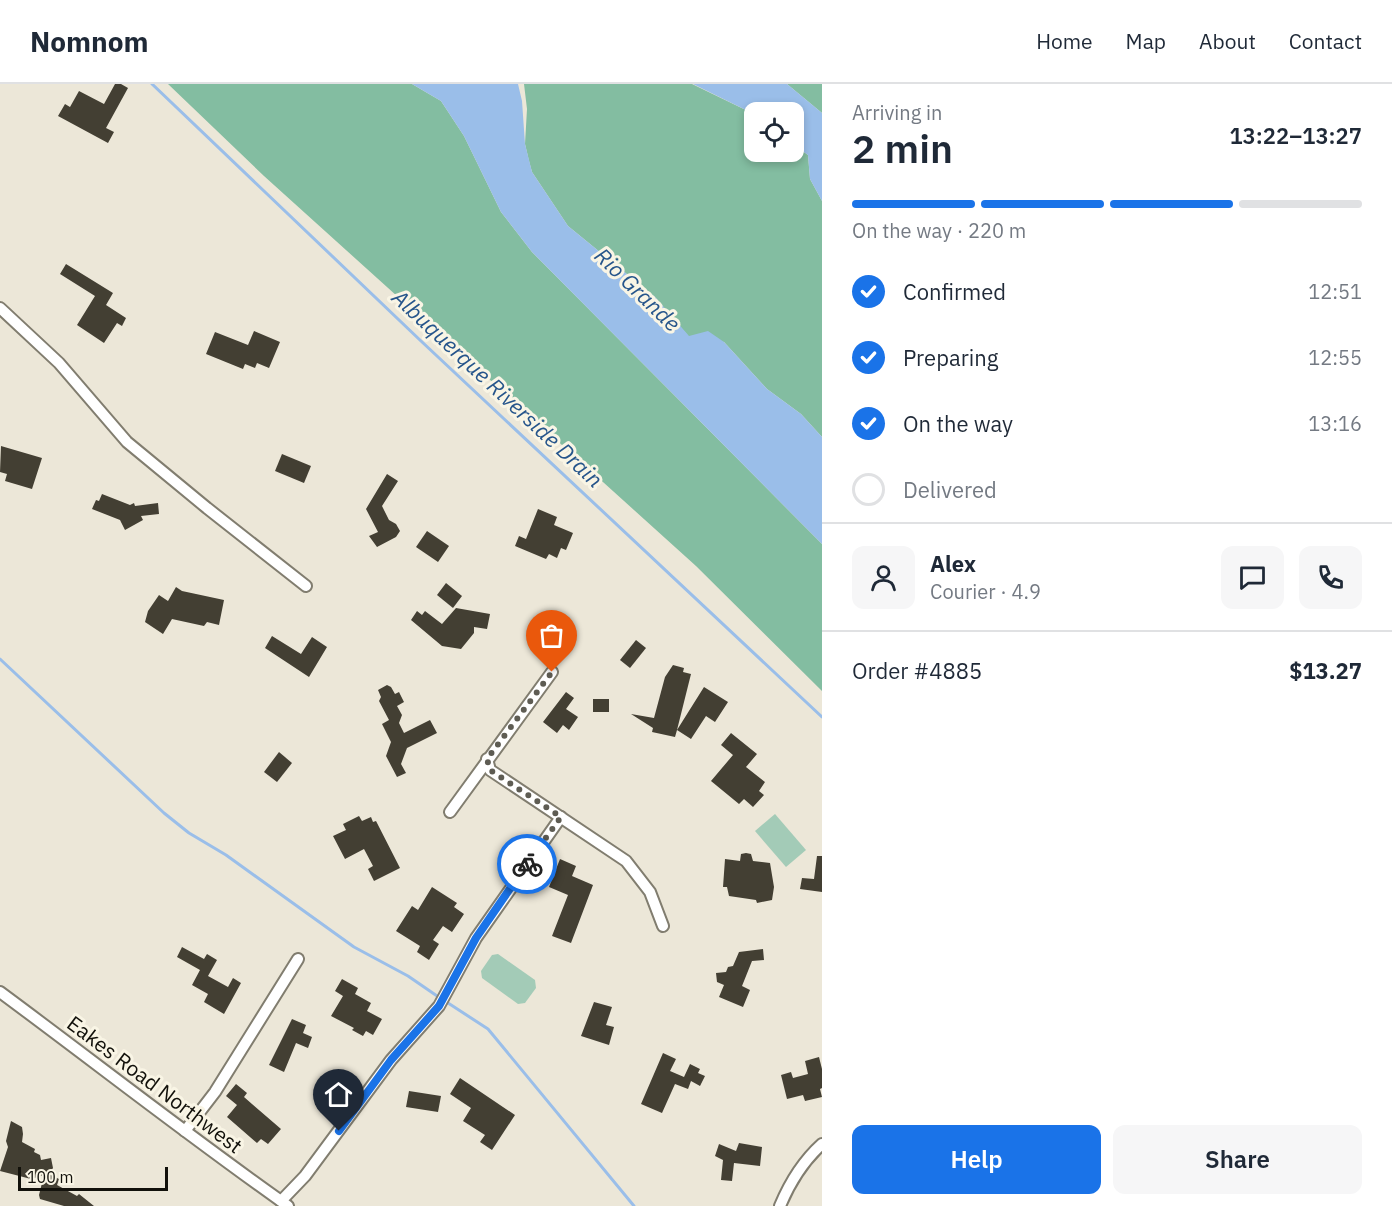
<!DOCTYPE html>
<meta charset="utf-8">
<style>
body{margin:0;font-family:"IBM Plex Sans",sans-serif;background:#f6f6f7;color:#1f2937;height:100vh;display:flex;flex-direction:column;font-size:22px;white-space:nowrap}
*{box-sizing:border-box;margin:0}
p{font-size:20px;color:#747a83}
.icon{flex:none;width:33px;height:33px;fill:none;stroke:currentColor;stroke-width:2;stroke-linecap:round;stroke-linejoin:round}
.map{position:relative;flex:1;overflow:hidden}
.panel{display:flex;flex-direction:column;background:#fff;width:570px}
.panel>*{flex:none}
.tools{position:absolute;left:744px;top:18px;display:grid;gap:12px}
.tools a{display:grid;place-items:center;width:60px;height:60px;border-radius:12px;background:#fff;box-shadow:0 3px 9px #0003;font-size:30px}
.scale{position:absolute;left:18px;bottom:15px;width:150px;box-sizing:border-box;padding-left:6px;border:3px solid #12110b;border-top:0;font-size:16px;line-height:21px;white-space:nowrap;color:#12110b;-webkit-text-stroke:4px #f9f5e5;paint-order:stroke}
.pin{position:absolute;display:grid;place-items:center;width:51px;height:51px;color:#fff;margin:-62px -26px;border-radius:50% 50% 50% 0;rotate:-45deg;box-shadow:0 0 6px #0007}
.pin .icon{rotate:45deg}
.courier{position:absolute;display:grid;place-items:center;width:60px;height:60px;margin:-30px;border:4px solid #1a73e8;border-radius:50%;background:#fff;color:#222;box-shadow:0 2px 8px #0007}
.overview em{font-style:normal;font-weight:600}
.overview div{display:flex;flex-direction:column-reverse}
.overview{display:flex;align-items:center;justify-content:space-between;height:102px;padding:0 30px}
h1{font-size:39px;font-weight:600;line-height:45px}
.bar{display:grid;grid-template-columns:repeat(4,1fr);gap:9px 6px;align-content:center;height:72px;padding:0 30px}
.bar i{height:8px;border-radius:4px;background:#e0e1e3}
.bar .selected{background:#1a73e8}
.bar p{grid-column:span 4}
.line{display:flex;align-items:center;gap:15px;padding:0 30px;border-top:2px solid #e0e1e3}
.line div{flex:1}
.round{display:grid;place-items:center;flex:none;width:63px;height:63px;border-radius:12px;background:#f6f6f7}
ol{padding:0 30px;list-style:none}
li{display:flex;align-items:center;gap:18px;height:66px}
li p{margin-inline-start:auto}
li .icon{padding:6px;border-radius:50%;background:#1a73e8;color:#fff;stroke-width:4}
li:last-child{color:#747a83}
li i{width:33px;height:33px;border:3px solid #e0e1e3;border-radius:50%}
.cta{display:flex;gap:12px;margin-top:auto;padding:12px 30px}
.cta a{flex:1;height:69px;border-radius:12px;background:#1a73e8;color:#fff;font-size:24px;font-weight:600;line-height:69px;text-align:center}
.cta a+a{background:#f6f6f7;color:#1f2937}
header{display:flex;align-items:center;gap:36px;box-sizing:border-box;height:84px;padding:0 30px;background:#fff;border-bottom:2px solid #e0e1e3}
header strong{font-size:28px}
nav{display:flex;gap:33px;margin-inline-start:auto;font-size:21px}
main{display:flex;flex:1;min-height:0}
.map>svg:first-child{display:block}
</style>
<header>
<strong>Nomnom</strong>
<nav><a>Home</a><a>Map</a><a>About</a><a>Contact</a></nav>
</header>
<main>
<div class="map">
<svg width="822" height="1122" viewBox="0 0 822 1122">
<rect width="100%" height="100%" fill="#ece7d8"/>
<g fill="#a3cbb7">
<polygon points="775,730 806,766 786,783 755,747"/>
<polygon points="498,870 535,896 536,904 525,919 518,920 482,894 481,887 492,871"/>
</g>
<g fill="#83bda1">
<polygon points="168,0 412,0 441,17 464,52 501,128 532,168 822,460 822,607 696,482 264,92"/>
<polygon points="524,0 692,0 754,30 754,68 794,68 794,61 808,71 810,95 822,117 822,353 801,330 767,305 724,258 689,253 655,213 568,142 532,88 529,77 525,60 527,25"/>
<polygon points="787,0 822,0 822,29"/>
</g>
<g fill="#9abee9">
<polygon points="412,0 518,0 522,17 525,60 532,88 568,142 655,213 689,252 708,247 724,258 767,305 801,330 822,353 822,460 532,168 501,128 464,52 441,17"/>
<polygon points="693,0 787,0 822,29 822,117 810,95 808,71 794,61 794,28 754,30"/>
</g>
<g fill="none" stroke-linecap="round" stroke-linejoin="round">
<g stroke="#9abee9" stroke-width="3">
<polyline points="152,0 421,257 822,633"/>
<polyline points="0,575 164,729 189,749 226,771 354,863 408,892 440,914"/>
<polyline points="445,917 488,945 634,1122"/>
</g>
</g>
<g fill="#433f33">
<polygon points="115,0 121,0 128,4 106,44 114,48 108,59 58,32 65,20 70,23 79,7 104,20"/>
<polygon points="66,180 113,209 106,221 126,234 122,242 117,239 104,259 77,241 95,212 60,190"/>
<polygon points="254,247 280,258 269,284 257,279 255,284 245,280 243,285 206,270 215,248 248,261"/>
<polygon points="1,362 42,374 32,405 5,397 7,390 0,388"/>
<polygon points="282,370 311,382 304,399 275,387"/>
<polygon points="387,390 398,397 382,422 389,436 396,440 400,447 396,453 377,463 369,452 378,448 366,425"/>
<polygon points="102,410 130,421 134,419 135,422 158,419 159,430 141,432 143,436 125,446 120,436 92,425 96,416 99,417"/>
<polygon points="538,425 557,433 554,441 573,449 566,466 561,464 557,474 549,470 546,475 515,462 519,452 526,455"/>
<polygon points="427,447 449,462 438,478 416,463"/>
<polygon points="446,499 462,512 453,524 437,511"/>
<polygon points="176,503 182,507 224,516 219,541 207,538 204,542 172,535 163,550 145,538 148,527 159,511 168,517"/>
<polygon points="456,524 490,530 487,545 474,543 474,549 461,565 442,562 411,536 417,527 422,531 425,527 442,540"/>
<polygon points="272,552 301,570 312,553 327,563 309,593 265,564"/>
<polygon points="636,556 646,564 630,584 620,576"/>
<polygon points="673,581 684,584 683,588 691,590 677,646 704,603 728,618 715,638 706,632 691,655 677,646 675,653 652,648 653,644 631,630 654,634 665,593"/>
<polygon points="387,601 391,603 395,610 399,608 404,618 397,622 402,631 399,639 404,649 430,636 437,649 407,664 401,680 406,689 397,693 386,672 391,658 382,640 389,636 379,617 381,613 378,606"/>
<polygon points="566,608 574,614 566,625 578,633 569,646 563,641 557,649 543,638"/>
<rect x="593" y="615" width="16" height="13"/>
<polygon points="731,649 757,670 746,683 765,698 759,707 764,711 753,723 744,715 739,720 711,697 733,671 721,661"/>
<polygon points="279,668 292,679 277,698 264,688"/>
<polygon points="359,732 362,737 371,733 373,738 376,737 400,784 374,797 368,785 373,782 364,765 345,775 333,752 346,746 343,740"/>
<polygon points="746,769 751,770 753,777 770,779 774,803 772,816 757,819 756,816 729,812 727,803 723,803 725,775 740,777 741,770"/>
<polygon points="817,772 822,772 822,808 800,805 802,794 814,795"/>
<polygon points="560,775 576,782 572,792 593,801 571,859 552,852 568,811 549,803"/>
<polygon points="432,803 457,819 454,823 464,830 452,848 443,842 433,856 439,860 429,876 417,868 420,862 396,847 412,822 418,826"/>
<polygon points="182,863 204,875 207,870 217,876 208,892 228,903 233,894 241,899 224,930 204,918 208,910 192,901 200,886 177,873"/>
<polygon points="763,865 764,876 752,877 742,902 750,906 743,923 719,913 724,901 717,898 716,889 726,888 728,883 733,882 739,868"/>
<polygon points="342,895 358,904 355,910 371,919 367,927 382,935 373,951 366,947 363,952 352,946 354,944 331,932 343,912 335,907"/>
<polygon points="594,918 612,923 606,941 614,943 609,961 581,952"/>
<polygon points="292,935 306,941 303,949 312,953 308,964 296,959 284,988 269,981"/>
<polygon points="663,969 676,975 670,987 684,993 690,980 700,985 698,989 705,992 700,1002 691,997 688,1005 675,1000 662,1029 641,1020"/>
<polygon points="819,973 822,985 822,1004 820,1005 822,1013 805,1017 803,1011 787,1015 781,991 791,988 793,994 808,990 805,977"/>
<polygon points="460,994 515,1031 492,1066 480,1058 485,1051 463,1037 471,1024 450,1010"/>
<polygon points="236,1000 247,1009 244,1013 281,1045 268,1060 261,1055 257,1059 227,1033 237,1021 226,1012"/>
<polygon points="409,1007 441,1012 438,1028 406,1023"/>
<polygon points="11,1037 22,1043 23,1050 22,1058 35,1065 34,1068 40,1071 41,1076 51,1074 53,1084 49,1090 59,1095 57,1101 77,1112 79,1110 94,1122 64,1122 40,1115 39,1111 44,1091 31,1095 0,1087 8,1063 6,1057"/>
<polygon points="739,1059 762,1063 760,1082 734,1079 732,1097 721,1096 723,1076 715,1072 719,1060 736,1067"/>
</g>
<g fill="none" stroke-linecap="round" stroke-linejoin="round">
<g stroke="#817d6f" stroke-width="14">
<g id="minor">
<polyline points="0,224 59,279 127,358 207,424 306,502"/>
<polyline points="487,675 490,686 626,777 650,808 663,842"/>
<polyline points="450,728 552,588"/>
<path d="M 0,908 C 96,979 190,1053 288,1122"/>
<polyline points="185,1047 215,1008 298,875"/>
<polyline points="281,1117 305,1092 391,976 439,922 476,854 561,733"/>
<path d="M 780,1122 C 790,1098 802,1078 822,1060"/>
</g>
</g>
<use href="#minor" stroke="#fff" stroke-width="10"/>
</g>
<g fill="none" stroke-linecap="round" stroke-linejoin="round">
<polyline stroke="#5e5c53" stroke-width="6" stroke-dasharray="0 10.8" points="527,780 561,733 490,686 487,675 552,588"/>
<polyline stroke="#1a73e8" stroke-width="8" points="339,1047 391,976 439,922 476,854 527,780"/>
</g>
<g text-anchor="middle" dominant-baseline="central" stroke-width="6" stroke-linejoin="round" paint-order="stroke">
<g font-size="21" fill="#12110b" stroke="#f9f5e5">
<text transform="translate(155 1000) rotate(37)">Eakes Road Northwest</text>
</g>
<g font-size="22" font-style="italic" fill="#26558b" stroke="#f9f5e5">
<text transform="translate(638 205) rotate(44)">Rio Grande</text>
<text transform="translate(498 304) rotate(43)">Albuquerque Riverside Drain</text>
</g>
</g>
</svg>
<div class="tools">
<a><svg class="icon" aria-label="locate" viewBox="0 0 24 24"><circle cx="12" cy="12" r="6"/><path d="M12 2v4M12 18v4M2 12h4M18 12h4"/></svg></a>
</div>
<div class="scale">100 m</div>
<div class="pin" style="left:552px;top:588px;background:#ea580c"><svg class="icon" aria-label="bag" viewBox="0 0 24 24"><path d="M5 8h14l-1 12H6zM9 8a3 3 0 0 1 6 0"/></svg></div>
<div class="pin" style="left:339px;top:1047px;background:#1f2937"><svg class="icon" aria-label="home" viewBox="0 0 24 24"><path d="M3 11l9-7 9 7M6 9v11h12V9"/></svg></div>
<div class="courier" style="left:527px;top:780px"><svg class="icon" aria-label="bike" viewBox="0 0 24 24"><circle cx="6" cy="16" r="4"/><circle cx="18" cy="16" r="4"/><path d="M6 16l4-8h5l3 8M10 8l3 8H6M13 5h3"/></svg></div>
</div>
<section class="panel">
<div class="overview"><div><h1>2 min</h1><p>Arriving in</p></div><em>13:22–13:27</em></div>
<div class="bar"><i class="selected"></i><i class="selected"></i><i class="selected"></i><i></i><p>On the way · 220 m</p></div>
<ol>
<li><svg class="icon" aria-label="check" viewBox="0 0 24 24"><path d="M5 12l5 5 9-10"/></svg>Confirmed<p>12:51</p></li>
<li><svg class="icon" aria-label="check" viewBox="0 0 24 24"><path d="M5 12l5 5 9-10"/></svg>Preparing<p>12:55</p></li>
<li><svg class="icon" aria-label="check" viewBox="0 0 24 24"><path d="M5 12l5 5 9-10"/></svg>On the way<p>13:16</p></li>
<li><i></i>Delivered</li>
</ol>
<div class="line" style="height:108px"><a class="round"><svg class="icon" aria-label="person" viewBox="0 0 24 24"><circle cx="12" cy="8" r="4"/><path d="M4 21q1-7 8-7t8 7"/></svg></a><div><b>Alex</b><p>Courier · 4.9</p></div><a class="round"><svg class="icon" aria-label="chat" viewBox="0 0 24 24"><path d="M4 5h16v11H9l-5 4z"/></svg></a><a class="round"><svg class="icon" aria-label="phone" viewBox="0 0 24 24"><path d="M5 4h4l2 5-3 2q2 4 5 5l2-3 5 2v4C11 20 4 13 5 4z"/></svg></a></div>
<div class="line" style="height:78px"><div>Order #4885</div><b>$13.27</b></div>
<div class="cta"><a>Help</a><a>Share</a></div>
</section>
</main>
